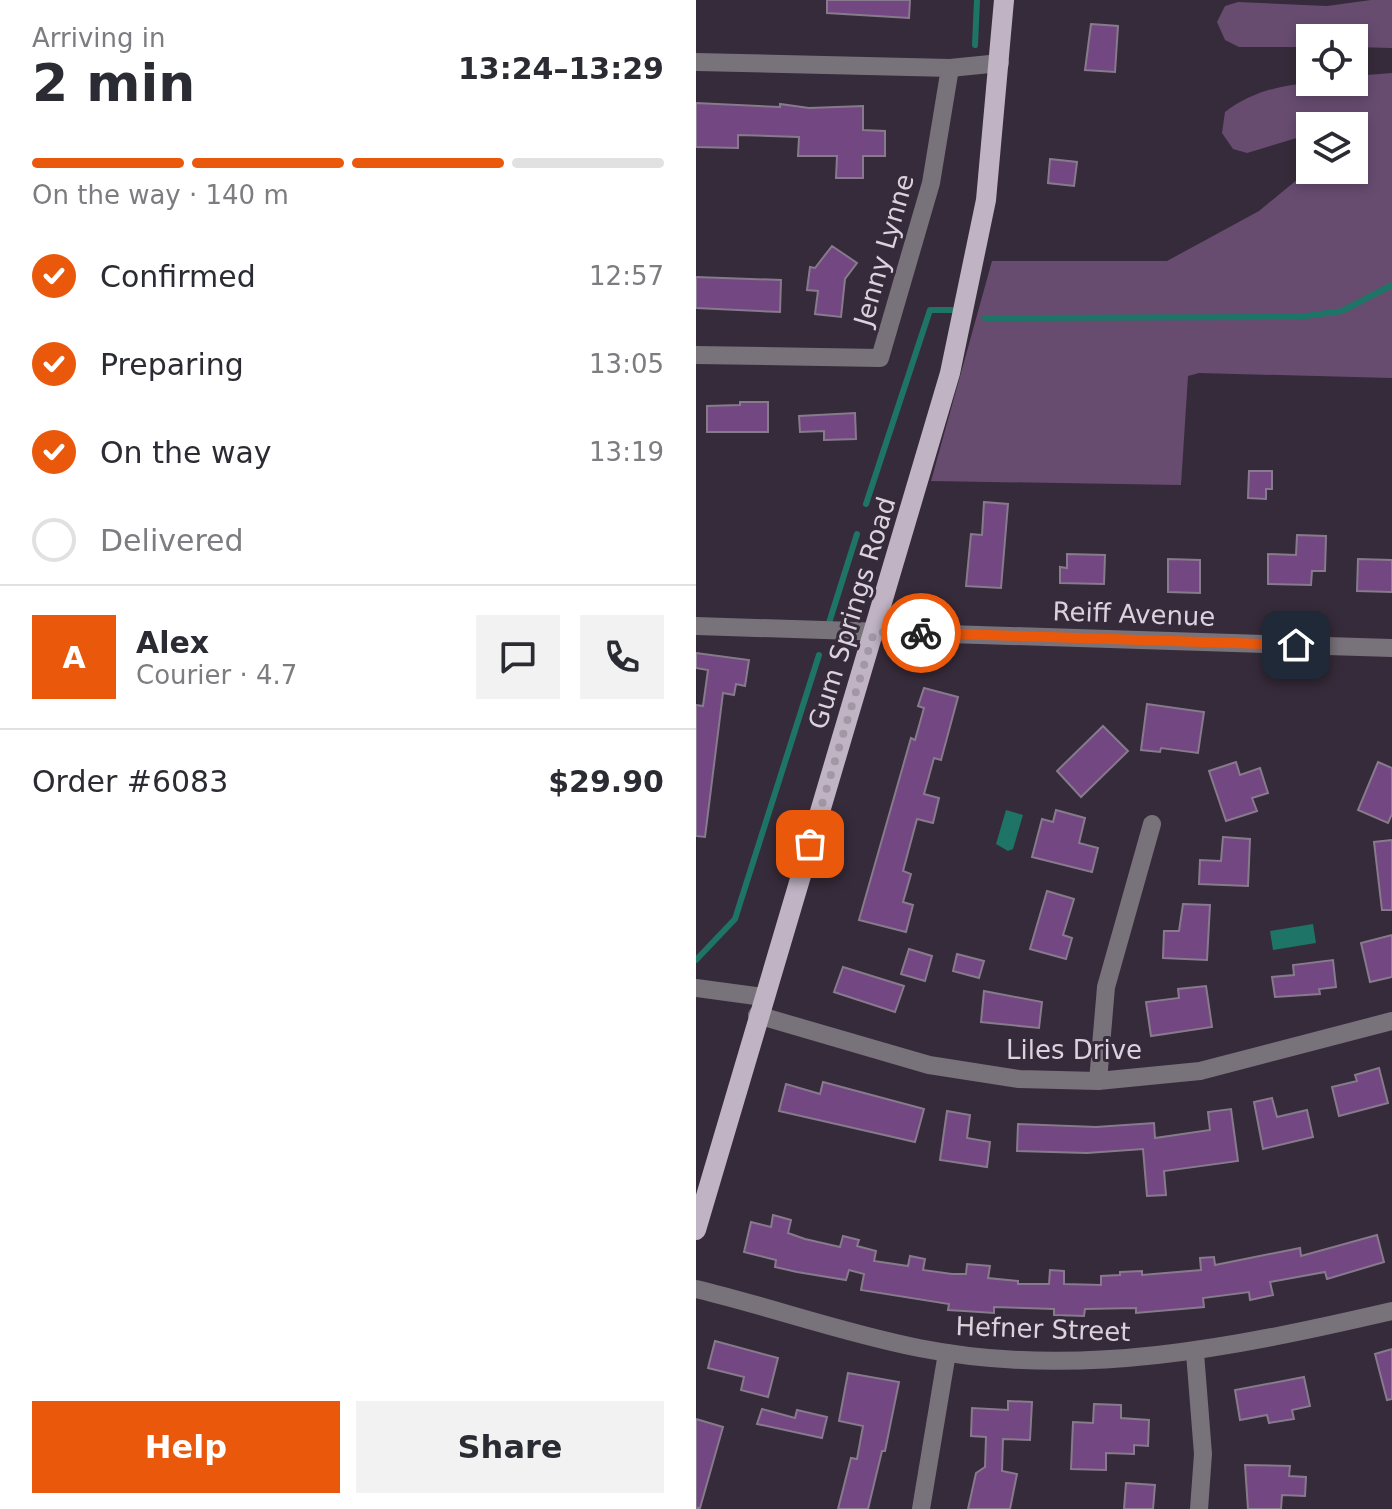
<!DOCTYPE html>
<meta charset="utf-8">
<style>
body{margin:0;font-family:"DejaVu Sans",sans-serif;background:#f2f2f3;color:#2b2b33;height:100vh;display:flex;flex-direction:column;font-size:30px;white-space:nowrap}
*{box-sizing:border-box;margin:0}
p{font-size:26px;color:#7c7c81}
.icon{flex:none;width:44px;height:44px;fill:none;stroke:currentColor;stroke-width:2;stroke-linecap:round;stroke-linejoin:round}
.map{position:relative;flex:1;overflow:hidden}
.side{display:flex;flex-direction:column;background:#fff;width:696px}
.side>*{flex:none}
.tools{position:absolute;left:600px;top:24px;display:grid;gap:16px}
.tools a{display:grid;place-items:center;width:72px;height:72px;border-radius:0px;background:#fff;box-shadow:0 4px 12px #0003;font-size:40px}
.pin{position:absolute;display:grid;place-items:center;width:68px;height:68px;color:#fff;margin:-34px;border-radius:16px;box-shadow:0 4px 12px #0006}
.courier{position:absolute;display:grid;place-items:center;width:80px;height:80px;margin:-40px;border:6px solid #ea580c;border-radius:50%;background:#fff;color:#222;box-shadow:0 2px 10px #0007}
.headline em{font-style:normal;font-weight:700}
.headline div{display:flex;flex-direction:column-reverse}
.headline{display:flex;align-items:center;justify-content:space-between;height:136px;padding:0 32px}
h1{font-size:52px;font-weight:700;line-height:60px}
.bar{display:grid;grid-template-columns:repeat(4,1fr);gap:12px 8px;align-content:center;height:96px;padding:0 32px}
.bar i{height:10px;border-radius:6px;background:#e1e1e2}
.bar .current{background:#ea580c}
.bar p{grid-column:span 4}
.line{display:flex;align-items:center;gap:20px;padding:0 32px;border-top:2px solid #e1e1e2}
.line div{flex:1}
.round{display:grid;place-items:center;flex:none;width:84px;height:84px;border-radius:0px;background:#f2f2f3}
ol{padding:0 32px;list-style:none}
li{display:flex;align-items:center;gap:24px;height:88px}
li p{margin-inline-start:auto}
li .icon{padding:8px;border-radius:50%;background:#ea580c;color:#fff;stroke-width:4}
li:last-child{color:#7c7c81}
li i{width:44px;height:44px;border:4px solid #e1e1e2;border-radius:50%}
.action{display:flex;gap:16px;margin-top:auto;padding:16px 32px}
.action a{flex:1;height:92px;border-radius:0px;background:#ea580c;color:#fff;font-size:32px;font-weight:700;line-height:92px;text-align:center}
.action a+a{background:#f2f2f3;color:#2b2b33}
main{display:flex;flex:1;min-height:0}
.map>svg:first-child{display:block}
</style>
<main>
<section class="side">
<div class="headline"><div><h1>2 min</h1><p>Arriving in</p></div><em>13:24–13:29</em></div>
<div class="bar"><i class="current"></i><i class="current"></i><i class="current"></i><i></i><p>On the way · 140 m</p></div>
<ol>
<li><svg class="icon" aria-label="check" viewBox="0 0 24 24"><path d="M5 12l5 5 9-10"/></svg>Confirmed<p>12:57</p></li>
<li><svg class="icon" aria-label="check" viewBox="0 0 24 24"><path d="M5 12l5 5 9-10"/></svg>Preparing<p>13:05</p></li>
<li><svg class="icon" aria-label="check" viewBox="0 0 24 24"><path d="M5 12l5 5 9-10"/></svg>On the way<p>13:19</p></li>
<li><i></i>Delivered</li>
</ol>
<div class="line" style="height:144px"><b class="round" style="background:#ea580c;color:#fff">A</b><div><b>Alex</b><p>Courier · 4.7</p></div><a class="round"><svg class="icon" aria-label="chat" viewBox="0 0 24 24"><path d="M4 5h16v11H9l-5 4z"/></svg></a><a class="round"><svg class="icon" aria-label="phone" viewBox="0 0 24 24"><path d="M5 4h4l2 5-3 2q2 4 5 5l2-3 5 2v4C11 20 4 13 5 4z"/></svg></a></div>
<div class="line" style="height:104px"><div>Order #6083</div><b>$29.90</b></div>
<div class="action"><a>Help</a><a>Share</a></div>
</section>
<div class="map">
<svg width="696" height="1509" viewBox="0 0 696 1509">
<rect width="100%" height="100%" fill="#362b3a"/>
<g fill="#674c70">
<polygon points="675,0 696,0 696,48 658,47 658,38 614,38 614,47 543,47 529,40 521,22 529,6 542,2 631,6"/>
<path d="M 696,73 L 696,378 L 503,373 L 492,376 L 485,485 L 235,481 L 296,261 L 471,261 L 563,211 L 614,169 L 658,170 L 658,126 L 614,126 L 614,134 L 551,153 L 537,149 L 526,133 L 529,112 C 569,82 612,82 658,82 L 658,76 Z"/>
</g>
<g fill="#1e7467">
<polygon points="310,810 327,815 317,849 312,851 300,844"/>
<polygon points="617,924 620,943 577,950 574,931"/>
</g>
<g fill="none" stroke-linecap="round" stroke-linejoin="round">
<g stroke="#1e7467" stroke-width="6">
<polyline points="279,45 281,0"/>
<polyline points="289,318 603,317 646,311 696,285"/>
<polyline points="170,504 234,310 256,310"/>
<polyline points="132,626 161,534"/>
<polyline points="0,960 39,919 123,655"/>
</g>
</g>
<g fill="#734781" stroke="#877a8c" stroke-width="2">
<polygon points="131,0 214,0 213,18 131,13"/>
<polygon points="395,24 422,26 419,72 389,70"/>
<polygon points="0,103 84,107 84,104 113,108 167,106 167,130 189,131 189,156 167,156 167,178 140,178 141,156 102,156 103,137 42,135 42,148 0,147"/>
<polygon points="354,159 381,162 378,186 352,183"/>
<polygon points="136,246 161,263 149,279 145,317 119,314 122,291 111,290 114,267 119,268"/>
<polygon points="0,277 85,280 84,312 0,308"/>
<polygon points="44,402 72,402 72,432 11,432 11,406 44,405"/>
<polygon points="159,413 160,439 128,440 128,431 104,432 103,416"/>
<polygon points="553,471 576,471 576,489 570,489 570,499 552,498"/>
<polygon points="288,502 312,504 305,588 270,586 275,534 286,535"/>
<polygon points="601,535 630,536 629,571 616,571 615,585 572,584 572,554 600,555"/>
<polygon points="371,554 409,555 408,584 364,583 364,567 371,568"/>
<polygon points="472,559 504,560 504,593 472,592"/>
<polygon points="662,559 696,560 696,592 661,591"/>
<polygon points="0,653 53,660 49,686 40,684 38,695 27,693 9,837 0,836 0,705 7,706 12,670 0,668"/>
<polygon points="228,688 262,697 245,760 238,758 228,794 243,798 237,823 221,819 207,871 215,874 207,902 217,905 210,932 163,920 215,738 219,740 228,708 222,706"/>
<polygon points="451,704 508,712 502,753 465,748 464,752 445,750"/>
<polygon points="407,726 432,751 385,797 361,771"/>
<polygon points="540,762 544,775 564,768 572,793 556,798 561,811 530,821 513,771"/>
<polygon points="682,762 696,768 696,814 692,823 662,810"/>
<polygon points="360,810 389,818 383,843 402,848 396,872 336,857 346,819 357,822"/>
<polygon points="527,837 554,839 552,886 503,884 504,860 525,861"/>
<polygon points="696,840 696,910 686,910 678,842"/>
<polygon points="351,891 378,899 367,935 376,938 370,959 334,949"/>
<polygon points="487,904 514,905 511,960 467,958 468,931 483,931"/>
<polygon points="696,935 696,977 674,982 665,943"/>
<polygon points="213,949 236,956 229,981 205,974"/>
<polygon points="261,954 288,961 283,978 257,971"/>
<polygon points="637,960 640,987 623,989 624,994 579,997 576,977 598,975 597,965"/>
<polygon points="147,967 208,986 199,1012 138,992"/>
<polygon points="510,986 516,1027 455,1036 450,1002 483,998 482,989"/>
<polygon points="288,991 346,1002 343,1028 285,1022"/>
<polygon points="683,1068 692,1103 643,1116 636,1087 661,1081 659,1075"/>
<polygon points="127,1082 228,1109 219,1142 83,1111 90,1084 124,1094"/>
<polygon points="576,1098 581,1117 611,1110 617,1137 567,1149 558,1102"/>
<polygon points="535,1109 542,1161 468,1171 470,1195 451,1196 447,1149 391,1153 321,1151 322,1124 400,1127 458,1123 459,1138 514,1130 512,1112"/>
<polygon points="251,1111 274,1115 271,1138 294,1142 291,1167 244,1160"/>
<polygon points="77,1215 95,1220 92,1233 109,1239 144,1247 147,1236 163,1240 161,1246 180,1251 178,1261 212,1266 214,1256 229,1259 227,1270 256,1274 270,1274 271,1264 294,1266 292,1278 322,1281 322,1284 353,1284 354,1270 368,1271 368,1284 405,1285 405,1276 424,1275 424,1272 446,1271 446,1275 505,1270 504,1258 518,1257 519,1265 604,1248 605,1256 681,1235 688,1262 631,1279 629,1272 574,1282 577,1295 554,1300 553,1292 507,1298 508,1307 440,1313 440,1308 389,1309 388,1316 358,1315 358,1309 298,1307 298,1313 268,1311 252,1310 253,1304 165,1290 168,1274 153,1270 150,1280 101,1272 79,1267 80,1260 48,1252 55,1222 75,1227"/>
<polygon points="19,1341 82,1358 72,1397 45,1390 48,1377 12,1368"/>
<polygon points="696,1349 696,1399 691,1400 679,1354"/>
<polygon points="152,1373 203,1382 189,1451 186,1451 172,1509 142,1509 155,1458 161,1459 167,1426 143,1421"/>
<polygon points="608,1377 614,1406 596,1410 598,1419 573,1423 571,1415 544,1420 539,1390"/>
<polygon points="312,1401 336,1402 334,1440 307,1439 306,1471 321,1474 314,1509 272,1509 280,1473 289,1467 290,1437 275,1436 276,1408 312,1410"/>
<polygon points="398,1404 425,1405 425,1418 453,1420 452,1446 438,1445 438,1454 410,1453 410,1470 375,1469 377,1422 397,1423"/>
<polygon points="66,1409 99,1418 101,1410 131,1417 126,1438 61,1424"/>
<polygon points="0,1419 27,1427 4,1508 0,1508"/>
<polygon points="549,1465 594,1466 593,1476 610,1477 609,1496 586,1495 585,1509 552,1509"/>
<polygon points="430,1483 459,1485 457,1509 428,1509"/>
</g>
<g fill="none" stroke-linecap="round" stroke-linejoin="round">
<g stroke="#78727a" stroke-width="18">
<polyline points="0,62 254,68 304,63"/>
<polyline points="0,355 184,358 235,183 254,68"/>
<polyline points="0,626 696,648"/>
<polyline points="0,988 67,997"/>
<polyline points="61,1015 233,1065 323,1079 402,1081 504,1071 696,1021"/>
<polyline points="402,1081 410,987 456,824"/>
<path d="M 0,1289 C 75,1307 147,1333 223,1348 C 383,1380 540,1347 696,1311"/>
<polyline points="499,1353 507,1454 503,1509"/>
<polyline points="225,1509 251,1353"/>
</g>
<polyline stroke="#c0b4c4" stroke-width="20" points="0,1230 254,373 290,200 308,0"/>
</g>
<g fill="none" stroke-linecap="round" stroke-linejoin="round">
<polyline stroke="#a198a3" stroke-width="8" stroke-dasharray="0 14.4" points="114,844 178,632 225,633"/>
<polyline stroke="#ea580c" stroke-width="10" points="225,633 600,645"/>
</g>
<g text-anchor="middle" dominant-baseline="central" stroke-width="6" stroke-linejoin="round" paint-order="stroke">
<g font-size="26" fill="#dad2dc" stroke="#362b3a">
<text transform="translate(188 250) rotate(-74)">Jenny Lynne</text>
<text transform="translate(156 613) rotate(-73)">Gum Springs Road</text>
<text transform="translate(438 614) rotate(2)">Reiff Avenue</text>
<text x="378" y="1050">Liles Drive</text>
<text transform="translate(347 1329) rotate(2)">Hefner Street</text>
</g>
</g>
</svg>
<div class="tools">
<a><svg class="icon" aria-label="locate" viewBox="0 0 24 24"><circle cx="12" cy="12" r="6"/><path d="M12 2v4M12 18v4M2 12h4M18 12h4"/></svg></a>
<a><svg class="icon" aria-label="layers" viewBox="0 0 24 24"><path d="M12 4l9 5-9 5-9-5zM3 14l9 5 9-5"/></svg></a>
</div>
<div class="pin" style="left:114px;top:844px;background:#ea580c"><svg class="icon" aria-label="bag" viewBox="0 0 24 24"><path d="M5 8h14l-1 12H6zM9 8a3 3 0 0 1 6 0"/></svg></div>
<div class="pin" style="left:600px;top:645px;background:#1f2937"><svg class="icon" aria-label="home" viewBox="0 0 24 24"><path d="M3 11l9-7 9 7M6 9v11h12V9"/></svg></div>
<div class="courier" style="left:225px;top:633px"><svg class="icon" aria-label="bike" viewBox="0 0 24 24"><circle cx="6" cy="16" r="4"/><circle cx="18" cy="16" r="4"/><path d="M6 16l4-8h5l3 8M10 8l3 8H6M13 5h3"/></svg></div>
</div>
</main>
